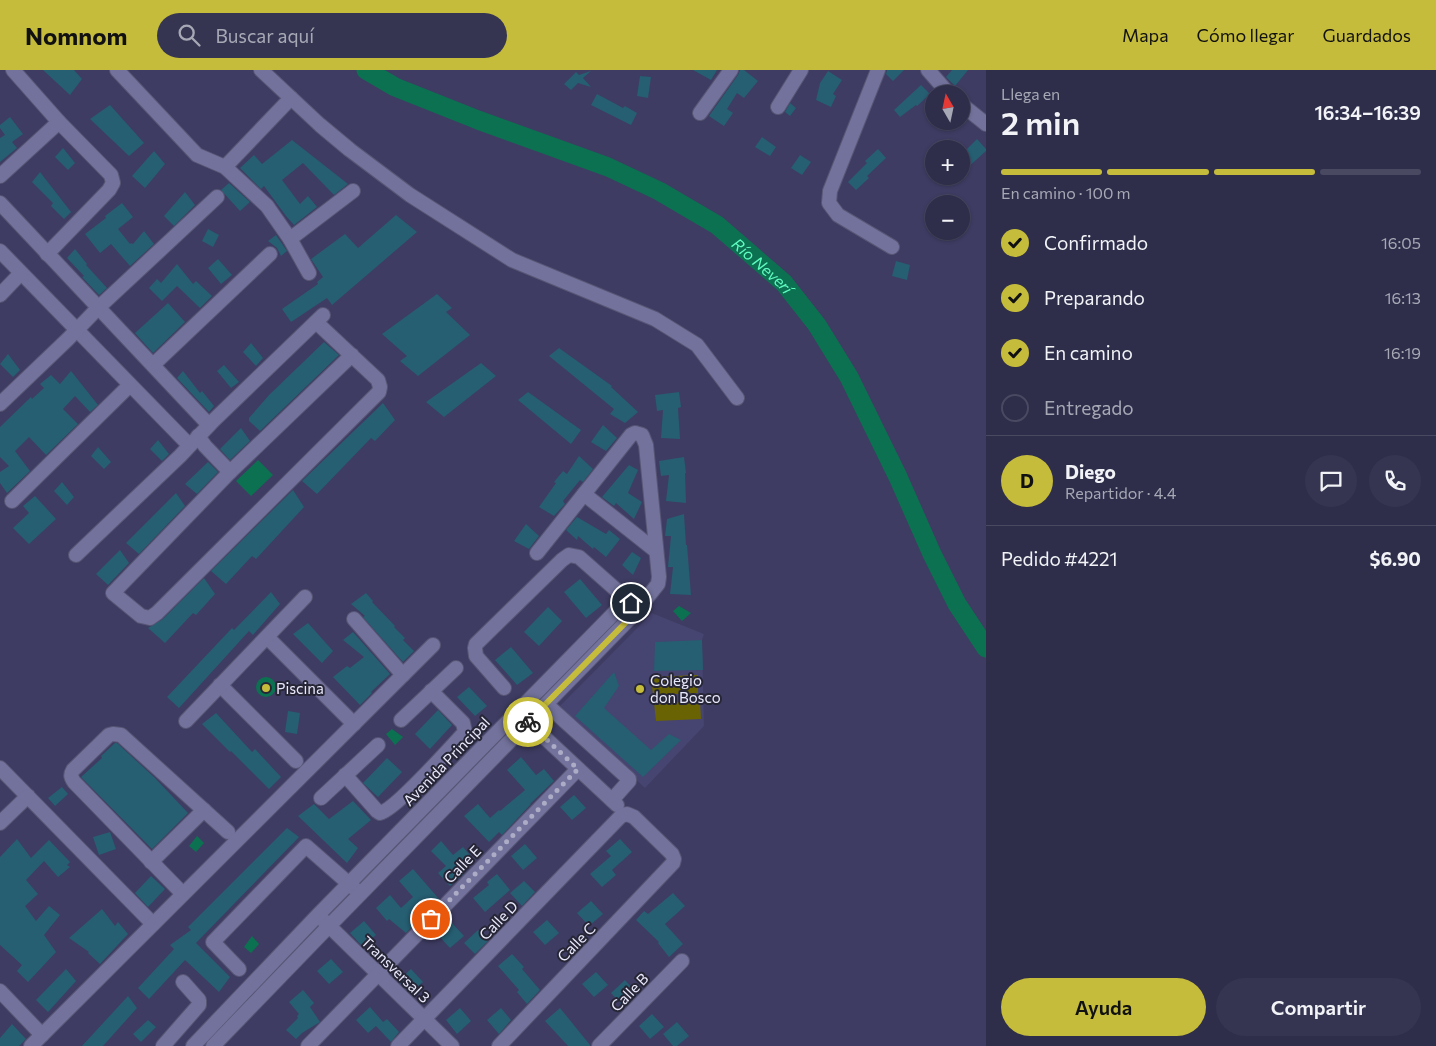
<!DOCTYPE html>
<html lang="es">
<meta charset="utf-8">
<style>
body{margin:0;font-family:Commissioner,sans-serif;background:#363551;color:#f1f3f6;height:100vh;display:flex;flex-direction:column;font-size:19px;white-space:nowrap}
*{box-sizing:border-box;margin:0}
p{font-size:16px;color:#a7a8b5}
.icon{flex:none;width:28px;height:28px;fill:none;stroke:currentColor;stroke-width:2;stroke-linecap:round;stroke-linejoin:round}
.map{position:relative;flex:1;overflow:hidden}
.details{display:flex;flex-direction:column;background:#2e2d4a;width:450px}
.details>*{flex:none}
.needle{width:32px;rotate:351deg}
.controls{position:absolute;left:925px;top:15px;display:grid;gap:10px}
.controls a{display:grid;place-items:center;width:45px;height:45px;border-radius:50%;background:#2e2d4a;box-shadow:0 1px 4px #0004,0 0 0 1px #494962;font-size:25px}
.pin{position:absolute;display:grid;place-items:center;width:42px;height:42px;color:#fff;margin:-21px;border:2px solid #fff;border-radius:50%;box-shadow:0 1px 5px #0007}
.courier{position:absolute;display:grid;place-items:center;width:50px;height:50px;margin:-25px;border:4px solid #c6bc3c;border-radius:50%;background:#fff;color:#222;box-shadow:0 1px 6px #0007}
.head em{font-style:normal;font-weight:600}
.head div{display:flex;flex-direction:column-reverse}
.head{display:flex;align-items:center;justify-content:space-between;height:85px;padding:0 15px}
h1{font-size:32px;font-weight:600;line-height:38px}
.bar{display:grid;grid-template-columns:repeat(4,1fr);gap:8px 5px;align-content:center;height:60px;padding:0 15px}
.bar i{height:6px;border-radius:4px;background:#494962}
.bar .on{background:#c6bc3c}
.bar p{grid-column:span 4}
.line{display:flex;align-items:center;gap:12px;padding:0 15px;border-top:1px solid #494962}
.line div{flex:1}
.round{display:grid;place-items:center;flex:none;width:52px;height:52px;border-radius:26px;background:#363551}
ol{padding:0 15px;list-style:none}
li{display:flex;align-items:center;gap:15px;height:55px}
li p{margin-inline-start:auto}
li .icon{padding:5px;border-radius:50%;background:#c6bc3c;color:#111;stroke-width:4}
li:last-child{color:#a7a8b5}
li i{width:28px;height:28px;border:2px solid #494962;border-radius:50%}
.button{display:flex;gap:10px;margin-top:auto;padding:10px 15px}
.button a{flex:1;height:58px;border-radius:30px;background:#c6bc3c;color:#111;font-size:20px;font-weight:600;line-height:58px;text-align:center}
.button a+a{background:#363551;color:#f1f3f6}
header{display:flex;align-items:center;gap:30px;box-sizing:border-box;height:70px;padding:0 25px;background:#c6bc3c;color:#111}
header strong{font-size:24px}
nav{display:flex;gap:28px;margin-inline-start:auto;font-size:18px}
.search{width:350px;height:45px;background:#363551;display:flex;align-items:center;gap:12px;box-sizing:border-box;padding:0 18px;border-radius:28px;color:#a7a8b5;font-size:19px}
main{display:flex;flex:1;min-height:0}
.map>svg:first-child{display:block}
</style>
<header>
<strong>Nomnom</strong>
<div class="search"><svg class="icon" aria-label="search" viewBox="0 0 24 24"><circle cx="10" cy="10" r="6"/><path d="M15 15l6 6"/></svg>Buscar aquí</div>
<nav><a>Mapa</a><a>Cómo llegar</a><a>Guardados</a></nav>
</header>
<main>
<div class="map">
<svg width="986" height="976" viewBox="0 0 986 976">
<rect width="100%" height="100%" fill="#3e3c62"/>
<polygon fill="#464470" points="652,543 704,564 702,570 704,656 645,718 558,638"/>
<g fill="#6a6303">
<polygon points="698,605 698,623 653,625 651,607"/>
<polygon points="700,631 701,649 656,651 654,633"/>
</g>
<g fill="#0c7151">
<polygon points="258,390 273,405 251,426 236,411"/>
<polygon points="679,536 691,543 682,551 673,541"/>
<circle cx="266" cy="617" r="10"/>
<polygon points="392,659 403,667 395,675 386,664"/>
<polygon points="197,766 204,773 196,782 189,776"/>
<polygon points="252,866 259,874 251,883 244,877"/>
</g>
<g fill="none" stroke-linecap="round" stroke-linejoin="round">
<path stroke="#0c7151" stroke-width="19" id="s1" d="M 366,0 L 395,17 L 478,50 L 608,97 L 659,121 L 717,155 L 784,213 L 817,255 L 849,307 L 898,407 L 932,484 L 957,534 L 986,578"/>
</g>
<g fill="#265e72">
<polygon points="43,0 74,0 82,9 70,25"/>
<polygon points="693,0 717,0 711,10"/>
<polygon points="740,0 744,0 758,11 744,28 737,23 727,39 733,43 724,56 709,46 738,5"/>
<polygon points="887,0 904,0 893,11 886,4"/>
<polygon points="952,0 968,0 955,16 946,7"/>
<polygon points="591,1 583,8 591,17 578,13 571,20 564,14 576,2 579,5"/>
<polygon points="828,1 842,10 833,24 836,26 831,37 816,30 820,13"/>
<polygon points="640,6 651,7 648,28 637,26"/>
<polygon points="921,15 930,24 917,36 916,35 900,47 894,40"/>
<polygon points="597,24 623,38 625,36 637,43 631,55 591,35"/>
<polygon points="790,33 796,38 790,46 785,42"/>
<polygon points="110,35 144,73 129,86 90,49"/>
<polygon points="10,47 23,64 12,72 17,78 0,92 0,68 5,65 0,58 0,55"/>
<polygon points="762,67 776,77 770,86 755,77"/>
<polygon points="977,69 986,79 986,81 966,99 961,94 961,85"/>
<polygon points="292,70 348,114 334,125 303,93 282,110 300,134 308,126 317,137 294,155 286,146 264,116 261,119 240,98 254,85 262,94"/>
<polygon points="63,78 75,93 68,100 55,87"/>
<polygon points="878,79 886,88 867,106 869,108 856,120 848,112 867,93 865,91"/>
<polygon points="154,81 165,94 145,118 132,106"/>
<polygon points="800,85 811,92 802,105 791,98"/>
<polygon points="40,102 71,142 64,149 51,136 53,133 32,112"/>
<polygon points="229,113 250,132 240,141 221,120"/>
<polygon points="185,122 195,135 174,156 164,146"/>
<polygon points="122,133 133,147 118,159 130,174 131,173 133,174 144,161 154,174 130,196 111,174 100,183 85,164 106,148 105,146"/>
<polygon points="396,145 417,162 332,235 327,228 291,252 282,239 318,214 317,212 323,207 311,189 345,164 358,178"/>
<polygon points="208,159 219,165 213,177 202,171"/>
<polygon points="276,165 287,181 281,186 277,178 268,171"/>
<polygon points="75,179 87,194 86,195 107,218 99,225 82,207 84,206 67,188"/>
<polygon points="218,189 232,205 221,214 208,198"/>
<polygon points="896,191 910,195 907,210 892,206"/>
<polygon points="177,194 193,214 196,211 212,226 200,238 177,216 162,231 149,218 157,209 161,213"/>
<polygon points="437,224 452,238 446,242 470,265 418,306 400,291 407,286 382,264"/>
<polygon points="168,233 185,252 153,283 135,263"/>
<polygon points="324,272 339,285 260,361 249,351 249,348 269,325"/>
<polygon points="251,273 263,288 256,296 243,282"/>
<polygon points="559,278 612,316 611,317 638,342 625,353 610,344 614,339 549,286"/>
<polygon points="8,284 20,300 13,307 0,294"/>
<polygon points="481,293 496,306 444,347 426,332"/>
<polygon points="224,295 239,312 231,318 217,301"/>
<polygon points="71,301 98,335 90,342 75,326 63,339 78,354 46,385 29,367 15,381 30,401 7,423 0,413 0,402 9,396 0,387 0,357 31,327 32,329 44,318 40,314 51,305 60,314"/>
<polygon points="183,301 200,323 202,321 214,336 209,342 177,308"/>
<polygon points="528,322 581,360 571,374 518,330"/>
<polygon points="679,322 681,337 678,338 680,369 661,368 663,340 657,341 655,325"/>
<polygon points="383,333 395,350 375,371 371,368 317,424 302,411"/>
<polygon points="603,355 617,368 606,381 591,372"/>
<polygon points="241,358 250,371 230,390 220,379"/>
<polygon points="158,370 169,384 162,391 150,379"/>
<polygon points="98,377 111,392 104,399 91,386"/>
<polygon points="579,386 593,399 583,412 580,410 563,431 565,434 554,446 539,437 556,413 554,412 563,401 567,404"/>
<polygon points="684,387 686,403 685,403 686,433 666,431 669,405 661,406 659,391"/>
<polygon points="208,392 218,402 197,424 185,414"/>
<polygon points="629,395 638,400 628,423 642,432 634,449 616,433 614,436 602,427"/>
<polygon points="62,412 74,427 67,435 54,421"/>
<polygon points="293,420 304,437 256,489 252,486 226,514 211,501"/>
<polygon points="176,423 185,436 139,484 126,473"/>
<polygon points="35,426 56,449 29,474 13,458 29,443 23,436"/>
<polygon points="684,444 686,475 687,475 691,525 670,524 673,497 668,497 671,466 665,466 667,449"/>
<polygon points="577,447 606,464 609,460 620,469 606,487 594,477 593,479 578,466 577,470 566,460"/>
<polygon points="526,454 539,466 529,479 514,471"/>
<polygon points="120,480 129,493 108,515 96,504"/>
<polygon points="632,482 641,488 633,505 622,495"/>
<polygon points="204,508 215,524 196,545 193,543 165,573 148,558 163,549"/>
<polygon points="580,509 602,535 586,548 564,522"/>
<polygon points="271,522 280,534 253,565 249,561 179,638 167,627 232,558 234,560"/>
<polygon points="366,523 373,531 372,532 395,556 394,557 405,568 403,570 414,581 403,592 363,547 365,546 351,534"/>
<polygon points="548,537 562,551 539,576 524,562"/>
<polygon points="308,553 333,581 322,593 293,564"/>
<polygon points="353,562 390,604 371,622 372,623 360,635 333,607 347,596 350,598 364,587 343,570"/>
<polygon points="702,570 703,600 654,601 655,572"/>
<polygon points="511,577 533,603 517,615 495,590"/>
<polygon points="614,602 619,616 604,638 651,680 669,664 681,670 643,707 575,646"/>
<polygon points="469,617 487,636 475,646 457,627"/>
<polygon points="438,640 452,655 430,679 415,664"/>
<polygon points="288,641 300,643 297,664 285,662"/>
<polygon points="216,643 252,682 255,679 281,707 269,719 231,681 230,682 202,654"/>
<polygon points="115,673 117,673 155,708 188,743 152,779 81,707 102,688 101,686"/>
<polygon points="521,687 536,705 544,699 554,711 530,734 531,734 502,765 499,762 489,772 464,746 478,734 490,748 499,740 500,741 525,720 507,700"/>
<polygon points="387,688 402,702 378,727 363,713"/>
<polygon points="62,717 68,724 55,736 48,728"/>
<polygon points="574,725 586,738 572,750 560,737"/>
<polygon points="353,731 371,750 348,769 358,778 347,793 298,746 314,734 329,749"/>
<polygon points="287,758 299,767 196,873 230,907 219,922 185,890 149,929 138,918 174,879 170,875 191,860 188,857"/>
<polygon points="110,762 116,779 99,785 93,767"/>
<polygon points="17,769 31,788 49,770 70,792 67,795 70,797 58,807 44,791 26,810 38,824 25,836 36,851 49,836 60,845 44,865 56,882 28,912 17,901 22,895 0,875 0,787"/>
<polygon points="620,769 632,782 612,800 616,805 602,817 590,804 611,786 606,781"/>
<polygon points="441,771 453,785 463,777 475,791 462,802 464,804 450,816 438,803 446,796 431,781"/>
<polygon points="525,774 537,788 523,800 511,786"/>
<polygon points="413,799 439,829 406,863 389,849 387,851 376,838 390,825 401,838 413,827 399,811"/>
<polygon points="497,804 510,820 485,842 473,828 489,815 487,812"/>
<polygon points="151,806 165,819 148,837 135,823"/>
<polygon points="524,811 535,822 522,836 510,823"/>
<polygon points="673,823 685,836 665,854 683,874 669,887 658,873 659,872 636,850 644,841 648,844"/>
<polygon points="591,831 603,844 589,856 577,843"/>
<polygon points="102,839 115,856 118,852 128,864 100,894 88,883 89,882 69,868"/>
<polygon points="547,850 559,863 545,875 533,862"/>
<polygon points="364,851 376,865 362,876 350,863"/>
<polygon points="452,853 464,866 450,878 438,865"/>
<polygon points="478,860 488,871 475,884 464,873"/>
<polygon points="512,884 524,897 522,899 540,920 527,934 517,922 519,920 498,896"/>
<polygon points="331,889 343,902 329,914 317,901"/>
<polygon points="66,899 76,911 48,942 36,930"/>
<polygon points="411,899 423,912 410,923 398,911"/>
<polygon points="596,902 608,915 594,927 582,914"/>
<polygon points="625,910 637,924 623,936 611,923"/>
<polygon points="303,920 314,933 310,937 320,952 302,963 296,969 286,960 298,948 297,946 299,944 289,932"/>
<polygon points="128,926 137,938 103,976 82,976"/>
<polygon points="370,937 383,952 387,949 399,962 391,972 376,956 368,963 356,950"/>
<polygon points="460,938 471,951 457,964 446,950"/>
<polygon points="501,938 511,950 499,964 487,950"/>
<polygon points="560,938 590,975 590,976 568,976 545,951"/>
<polygon points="652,944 664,957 650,969 639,956"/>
<polygon points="148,950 156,957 141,972 133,964"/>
<polygon points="677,952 689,966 677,976 673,976 663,964"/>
<polygon points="12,954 26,969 19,976 0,976 0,968"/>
</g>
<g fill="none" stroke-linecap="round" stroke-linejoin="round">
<g stroke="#585675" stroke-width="16">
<g id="minor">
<polyline points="13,0 59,52 111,105 113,113 109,120 47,184"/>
<polyline points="117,0 197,85 225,97 267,136 290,169 309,203"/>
<polyline points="261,0 320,55 350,80 410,125 512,190 655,249 697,275 737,328"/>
<polyline points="878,0 830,121 829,133 838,145 892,177"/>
<polyline points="928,0 949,24"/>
<polyline points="961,34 986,54"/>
<polyline points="778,37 801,0"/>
<polyline points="700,43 731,0"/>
<polyline points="225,97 291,28"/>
<polyline points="0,106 59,52"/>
<polyline points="0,133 209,355"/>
<polyline points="290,169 353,121"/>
<polyline points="0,181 189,375"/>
<polyline points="0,225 21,203"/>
<polyline points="316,252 378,310 380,317 379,322 157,543 150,548 141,546 113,523 230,402 352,285"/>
<polyline points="153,295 270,184"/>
<polyline points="0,334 68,269 98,238 217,127"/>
<polyline points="198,366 205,376 230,402"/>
<polyline points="584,424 656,481"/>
<polyline points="12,431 130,315"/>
<polyline points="537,483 631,365 635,363 642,365 646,375 659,507 658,514 634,544"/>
<polyline points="76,485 180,386 213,351 323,245"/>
<polyline points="354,549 403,605"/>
<polyline points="267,567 354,654"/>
<polyline points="220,615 296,691"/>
<polyline points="504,618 476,586 475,578 476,574 562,490 569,485 579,487 631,533"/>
<polyline points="546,634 629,709 629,711 612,730"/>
<polyline points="401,650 456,598"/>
<polyline points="186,651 305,527"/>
<polyline points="528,652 617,735"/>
<polyline points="0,698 153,854"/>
<path d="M 345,705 L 377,741 L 380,743 C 395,740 451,677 465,662 L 463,653 L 431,621"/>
<polyline points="321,728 378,675"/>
<polyline points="0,753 28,726"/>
<polyline points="151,792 204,740"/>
<path d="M 183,824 L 74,712 C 71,707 70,705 73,700 L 109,665 L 113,664 L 121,665 L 228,762"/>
<polyline points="322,849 452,976"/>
<polyline points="239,899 213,872 306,776 355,819"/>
<polyline points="0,921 42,965"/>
<polyline points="31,976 433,575"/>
<polyline points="163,976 199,935 199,930 183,912"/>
<path d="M 193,976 L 318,845 L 624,533 C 632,532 635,536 634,544 L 329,856 L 213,976"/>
<polyline points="308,976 578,699"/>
<polyline points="398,976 621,746 627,744 634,747 672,784 674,789 673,793 499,976"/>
<polyline points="599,976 682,891"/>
</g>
</g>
<use href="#minor" stroke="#73729c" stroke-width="14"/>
</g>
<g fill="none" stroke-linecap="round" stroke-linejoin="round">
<polyline stroke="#adacc6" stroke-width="5" stroke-dasharray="0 9" points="431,849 578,699 528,652"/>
<polyline stroke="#c6bc3c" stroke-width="6" points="528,652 634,544 635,539 631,533"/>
</g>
<g fill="#c6bc3c" stroke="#262637" stroke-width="2">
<circle cx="266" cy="618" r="5"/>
<circle cx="640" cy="619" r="5"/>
</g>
<g text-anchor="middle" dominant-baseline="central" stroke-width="4" stroke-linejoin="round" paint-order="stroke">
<g font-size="15" fill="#e9e9fc" stroke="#262637" text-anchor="start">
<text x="650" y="610">Colegio<tspan x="650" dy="17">don Bosco</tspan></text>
<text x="276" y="618">Piscina</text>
</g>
<g font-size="15" fill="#e9e9fc" stroke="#262637">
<text transform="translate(446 691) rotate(-46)">Avenida Principal</text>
<text transform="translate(462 794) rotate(-46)">Calle E</text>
<text transform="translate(498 850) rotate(-46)">Calle D</text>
<text transform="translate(576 872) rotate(-46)">Calle C</text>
<text transform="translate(396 899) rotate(44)">Transversal 3</text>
<text transform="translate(629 922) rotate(-46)">Calle B</text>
</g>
<g font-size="16" font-style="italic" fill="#5ffbc0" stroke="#262637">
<text stroke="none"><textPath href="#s1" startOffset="446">Río Neverí</textPath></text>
</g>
</g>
</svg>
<div class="controls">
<a><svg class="needle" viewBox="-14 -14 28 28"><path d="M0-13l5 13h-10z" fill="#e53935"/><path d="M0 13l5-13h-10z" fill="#a7a8b5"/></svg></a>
<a>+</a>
<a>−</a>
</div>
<div class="pin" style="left:431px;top:849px;background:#ea580c"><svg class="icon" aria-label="bag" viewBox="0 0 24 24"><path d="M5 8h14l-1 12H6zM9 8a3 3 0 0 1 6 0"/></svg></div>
<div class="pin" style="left:631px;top:533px;background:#1f2937"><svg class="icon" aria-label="home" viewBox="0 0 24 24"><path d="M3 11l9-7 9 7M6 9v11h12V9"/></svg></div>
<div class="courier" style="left:528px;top:652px"><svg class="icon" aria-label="bike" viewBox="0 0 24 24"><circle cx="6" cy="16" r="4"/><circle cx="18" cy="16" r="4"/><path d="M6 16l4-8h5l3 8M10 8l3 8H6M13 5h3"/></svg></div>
</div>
<section class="details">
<div class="head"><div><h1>2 min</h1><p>Llega en</p></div><em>16:34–16:39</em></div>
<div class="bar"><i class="on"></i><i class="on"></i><i class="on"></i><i></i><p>En camino · 100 m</p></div>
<ol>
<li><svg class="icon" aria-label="check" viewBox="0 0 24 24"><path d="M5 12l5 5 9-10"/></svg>Confirmado<p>16:05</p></li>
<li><svg class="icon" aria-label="check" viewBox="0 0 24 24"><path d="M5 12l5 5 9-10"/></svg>Preparando<p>16:13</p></li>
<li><svg class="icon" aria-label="check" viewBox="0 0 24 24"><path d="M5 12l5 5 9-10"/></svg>En camino<p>16:19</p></li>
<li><i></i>Entregado</li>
</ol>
<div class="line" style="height:90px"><b class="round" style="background:#c6bc3c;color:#111">D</b><div><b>Diego</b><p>Repartidor · 4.4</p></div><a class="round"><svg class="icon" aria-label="chat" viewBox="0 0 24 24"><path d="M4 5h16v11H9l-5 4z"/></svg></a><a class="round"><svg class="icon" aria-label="phone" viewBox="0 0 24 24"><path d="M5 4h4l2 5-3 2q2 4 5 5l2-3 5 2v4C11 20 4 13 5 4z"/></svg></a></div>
<div class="line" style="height:65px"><div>Pedido #4221</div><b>$6.90</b></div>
<div class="button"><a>Ayuda</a><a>Compartir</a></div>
</section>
</main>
